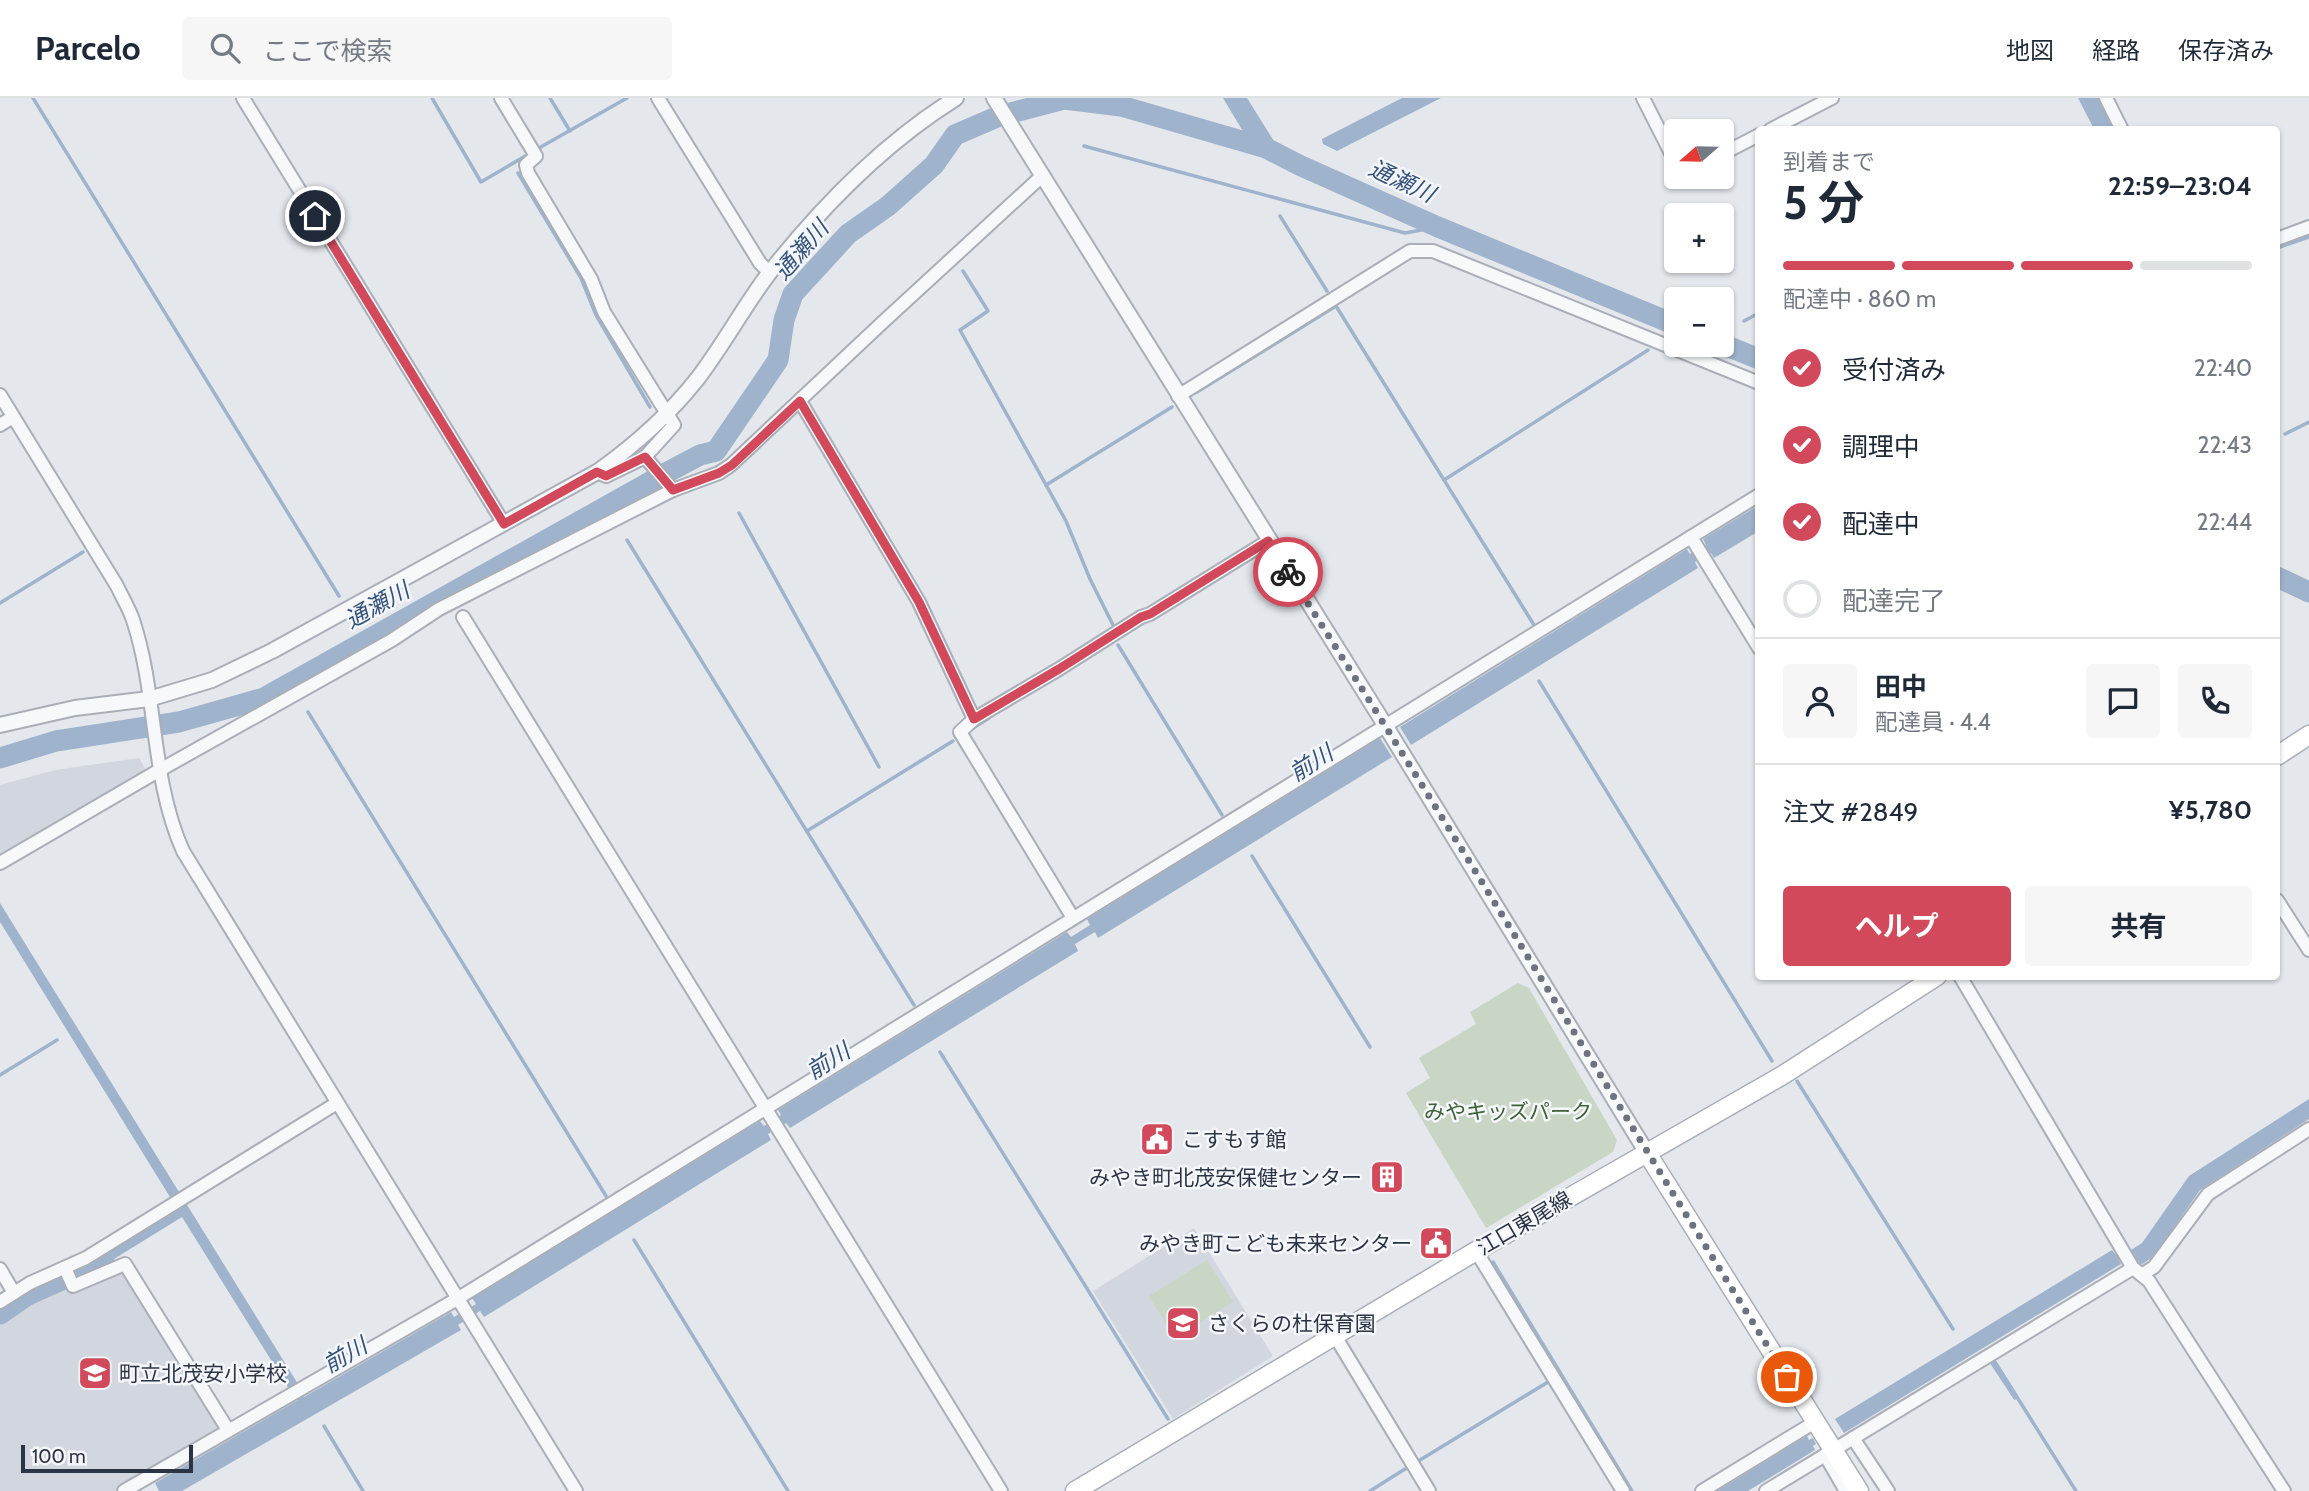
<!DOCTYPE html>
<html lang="ja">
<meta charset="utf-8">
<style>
body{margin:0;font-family:Cabin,"Noto Sans JP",sans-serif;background:#f6f6f7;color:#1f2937;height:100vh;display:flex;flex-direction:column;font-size:26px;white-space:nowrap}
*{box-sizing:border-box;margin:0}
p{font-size:23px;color:#747a83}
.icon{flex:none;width:38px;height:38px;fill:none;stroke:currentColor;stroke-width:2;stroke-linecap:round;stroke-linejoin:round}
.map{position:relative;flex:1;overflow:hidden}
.details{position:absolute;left:1755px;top:28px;width:525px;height:854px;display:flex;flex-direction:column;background:#fff;border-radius:7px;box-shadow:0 2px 5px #0004}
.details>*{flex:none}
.needle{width:46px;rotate:250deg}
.tools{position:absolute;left:1664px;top:21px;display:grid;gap:14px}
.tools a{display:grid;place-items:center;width:70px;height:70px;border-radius:7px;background:#fff;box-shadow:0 2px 5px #0004;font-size:35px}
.scale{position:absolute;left:21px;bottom:18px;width:172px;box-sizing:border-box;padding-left:7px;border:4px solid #2b3445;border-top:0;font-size:19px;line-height:24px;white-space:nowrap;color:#2b3445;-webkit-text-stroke:5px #f4f6f9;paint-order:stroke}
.pin{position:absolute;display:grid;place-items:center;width:60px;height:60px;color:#fff;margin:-30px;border:4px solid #fff;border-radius:50%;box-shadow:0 2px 7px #0007}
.courier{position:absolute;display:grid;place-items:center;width:70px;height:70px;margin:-35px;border:5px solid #d1495b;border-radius:50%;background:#fff;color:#222;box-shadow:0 2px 9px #0007}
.summary em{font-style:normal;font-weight:700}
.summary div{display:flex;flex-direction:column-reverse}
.summary{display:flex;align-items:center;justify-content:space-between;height:119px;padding:0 28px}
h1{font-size:46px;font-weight:700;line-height:52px}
.bar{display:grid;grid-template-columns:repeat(4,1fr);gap:10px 7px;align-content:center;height:84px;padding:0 28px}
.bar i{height:9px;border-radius:5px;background:#e0e1e3}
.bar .on{background:#d1495b}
.bar p{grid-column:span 4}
.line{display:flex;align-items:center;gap:18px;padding:0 28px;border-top:2px solid #e0e1e3}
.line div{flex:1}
.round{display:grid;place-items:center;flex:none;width:74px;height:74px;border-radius:7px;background:#f6f6f7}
ol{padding:0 28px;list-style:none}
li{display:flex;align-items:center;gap:21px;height:77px}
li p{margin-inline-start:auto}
li .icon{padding:7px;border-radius:50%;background:#d1495b;color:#fff;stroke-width:4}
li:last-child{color:#747a83}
li i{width:38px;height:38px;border:4px solid #e0e1e3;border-radius:50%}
.primary-button{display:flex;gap:14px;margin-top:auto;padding:14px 28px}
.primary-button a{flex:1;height:80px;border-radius:7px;background:#d1495b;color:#fff;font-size:28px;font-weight:700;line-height:80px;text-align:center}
.primary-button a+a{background:#f6f6f7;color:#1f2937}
header{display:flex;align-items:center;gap:42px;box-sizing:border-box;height:98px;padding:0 35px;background:#fff;border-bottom:2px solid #e0e1e3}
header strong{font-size:33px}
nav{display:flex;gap:38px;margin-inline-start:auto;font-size:24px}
.search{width:490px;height:63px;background:#f6f6f7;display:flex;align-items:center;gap:18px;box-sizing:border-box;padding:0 24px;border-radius:7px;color:#747a83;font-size:26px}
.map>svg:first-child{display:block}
</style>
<header>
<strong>Parcelo</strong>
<div class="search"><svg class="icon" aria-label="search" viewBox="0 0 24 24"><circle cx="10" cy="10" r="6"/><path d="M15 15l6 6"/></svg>ここで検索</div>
<nav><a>地図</a><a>経路</a><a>保存済み</a></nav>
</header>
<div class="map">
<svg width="2309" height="1393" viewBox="0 0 2309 1393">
<rect width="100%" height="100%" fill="#e4e7ec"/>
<g fill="#d2d6de">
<polygon points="139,660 145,670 144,677 0,762 0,687 55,672"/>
<polygon points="1194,1130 1273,1258 1173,1321 1093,1193"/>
<polygon points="125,1169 221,1327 220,1333 115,1393 0,1393 0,1223 66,1186"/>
</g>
<g fill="#c9d6c5">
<polygon points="1518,885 1529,890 1617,1042 1613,1054 1486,1130 1406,995 1430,980 1419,960 1476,926 1470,914"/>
<polygon points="1207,1162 1233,1204 1175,1240 1149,1198"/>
</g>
<g fill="#9fb4cc">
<polygon points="1223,0 1247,0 1277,48 1244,35"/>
<polygon points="1402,0 1441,0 1337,53 1323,46 1322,41"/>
<polygon points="2078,0 2098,0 2115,31 2094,31"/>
<polygon points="1759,407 1759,433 1714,460 1711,455 1695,464 1698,470 1411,647 1400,629 1687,451 1690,456 1706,447 1703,441"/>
<polygon points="1380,640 1392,659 1098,840 1095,834 1075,846 1078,853 790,1030 786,1025 768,1036 771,1042 484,1219 480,1213 458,1227 461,1232 182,1393 159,1393 155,1385 298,1302 297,1300 302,1297 304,1299 451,1214 454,1219 476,1206 472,1200 760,1023 764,1028 781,1017 778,1012 1067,834 1071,839 1090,827 1087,821"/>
<polygon points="0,805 298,1286 289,1291 182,1119 114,1161 78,1177 77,1173 178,1112 0,824"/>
<polygon points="2309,1001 2309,1021 2200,1092 2153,1159 2141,1167 2138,1163 2121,1160 2119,1162 2121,1166 1844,1335 1835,1321 2112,1152 2115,1156 2134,1157 2131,1152 2142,1145 2189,1078"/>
<polygon points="1807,1338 1809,1342 1813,1340 1816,1346 1813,1348 1815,1352 1748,1393 1717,1393"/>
</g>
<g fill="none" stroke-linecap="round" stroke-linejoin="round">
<g stroke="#9fb4cc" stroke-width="3.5">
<polyline points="33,0 339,498"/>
<polyline points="432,0 481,84 527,57"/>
<polyline points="550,0 570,33"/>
<polyline points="1259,38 1266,50"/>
<polyline points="1084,48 1405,135 1438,129"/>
<polyline points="539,50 627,0"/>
<polyline points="518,75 581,180 596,217 650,309"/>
<polyline points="1280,118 1327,193"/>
<polyline points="2277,150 2309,139"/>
<polyline points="963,173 988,213 960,232 1066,423 1090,481 1113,527"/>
<polyline points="1744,223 1759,215"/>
<polyline points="1197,294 1336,208 1534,527"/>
<polyline points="2285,336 2309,324"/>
<polyline points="1444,382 1648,252"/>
<polyline points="1046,387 1172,309"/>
<polyline points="739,415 879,669"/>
<polyline points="627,442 914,907"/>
<polyline points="0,505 83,454"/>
<polyline points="1118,547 1222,717"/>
<polyline points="1539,583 1772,963"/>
<polyline points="308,614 606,1098"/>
<polyline points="970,632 989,620"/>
<polyline points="807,733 953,643"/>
<polyline points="1252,758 1370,949"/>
<polyline points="940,954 1168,1321"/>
<polyline points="0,977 57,942"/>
<polyline points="1797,983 1953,1231"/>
<polyline points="634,1142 788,1393"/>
<polyline points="1493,1164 1632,1393"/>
<polyline points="1995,1264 2076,1393"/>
<polyline points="1992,1265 2015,1300"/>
<polyline points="324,1328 363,1393"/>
<polyline points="1420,1362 1548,1284"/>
<polyline points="1370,1393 1405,1371"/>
</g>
<g stroke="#9fb4cc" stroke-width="21">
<polyline points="1722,246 1759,261"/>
<polyline points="2277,479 2309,494"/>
<polyline points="0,660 56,643 179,624 264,600 668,374 700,357 716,353 778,262 784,222 793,196 848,136 888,108 934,67 955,37 999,18 1064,1 1121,8 1266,50 1299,67 1438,129 1676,227"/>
<polyline points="0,1216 26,1198 104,1163"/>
</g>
<g stroke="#a9aeb7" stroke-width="16">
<g id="minor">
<polyline points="243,0 504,426"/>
<polyline points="501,0 536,58 526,67 528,75 591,181 604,214 674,327 645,359 673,392"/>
<polyline points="658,0 760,165 770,175"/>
<polyline points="1643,0 1676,65"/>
<polyline points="2106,0 2122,32"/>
<polyline points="1770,32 1832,0"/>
<polyline points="1722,56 1759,37"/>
<polyline points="2277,141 2309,129"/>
<path d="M 0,297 L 117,488 C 122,499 129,510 133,522 C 158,598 150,679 183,753 L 576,1393"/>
<polyline points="1178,298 1410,153 1433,153 1759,285"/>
<polyline points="800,303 919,504 974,621"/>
<polyline points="0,327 13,319"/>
<polyline points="597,374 606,378 645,359"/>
<polyline points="1691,439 1759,550"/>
<polyline points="463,519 1001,1393"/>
<polyline points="0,765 158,673 392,542 439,511 673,392 719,375 731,367 883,224 1043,77"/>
<polyline points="2277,802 2309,852"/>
<polyline points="1073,820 960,634 974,621 1059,571 1141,519 1150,516 1268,443"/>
<polyline points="1960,878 2133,1170 2149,1183 2284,1393"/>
<polyline points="1476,1153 1623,1393"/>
<polyline points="65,1170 73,1188 125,1166 228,1332"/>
<polyline points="0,1171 14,1195"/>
<polyline points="2143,1176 2154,1169 2208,1096 2309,1031"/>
<polyline points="0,1204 30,1185 86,1160 337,1005"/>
<polyline points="1335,1238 1429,1393"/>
<polyline points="1853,1340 1888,1393"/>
<polyline points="1825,1357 1846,1393"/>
<polyline points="124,1393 457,1201 1759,397"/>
<polyline points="1702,1393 1815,1324"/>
<polyline points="1766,1393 2133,1170"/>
</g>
</g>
<g stroke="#a9aeb7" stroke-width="18">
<g id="tertiary">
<polyline points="994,0 1385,627 1647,1055"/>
<path d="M 0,627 L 75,610 L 149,601 L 212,582 L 272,553 L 597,374 C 635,347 669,317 698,280 C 724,246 744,208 770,174 C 823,107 884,45 956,0"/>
</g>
</g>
<g stroke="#a9aeb7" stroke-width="21">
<g id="secondary">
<polyline points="2277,658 2309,637"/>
<polyline points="1647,1055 1859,1393"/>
<polyline points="1075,1393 1476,1153 1783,977 1937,878"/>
</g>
</g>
<use href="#minor" stroke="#f7f8fa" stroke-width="12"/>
<use href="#tertiary" stroke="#f7f8fa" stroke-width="14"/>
<use href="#secondary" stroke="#fff" stroke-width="18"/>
</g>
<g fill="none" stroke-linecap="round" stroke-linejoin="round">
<path stroke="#6c737f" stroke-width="7" stroke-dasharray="0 12.6" d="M 1288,474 C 1458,740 1619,1011 1787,1279"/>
<polyline stroke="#d1495b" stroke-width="9" points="315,118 504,426 597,374 606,378 645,359 673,392 719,375 732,367 800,303 919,504 974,621 1059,571 1141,519 1150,516 1268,443 1288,474"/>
</g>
<defs>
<g id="civic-square" transform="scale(1.75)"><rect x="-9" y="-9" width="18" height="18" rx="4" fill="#d1495b" stroke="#f4f6f9"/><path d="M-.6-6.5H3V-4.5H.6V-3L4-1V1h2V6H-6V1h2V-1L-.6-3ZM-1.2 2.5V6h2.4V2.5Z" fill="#fff"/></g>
<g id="building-square" transform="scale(1.75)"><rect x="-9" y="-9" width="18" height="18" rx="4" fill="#d1495b" stroke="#f4f6f9"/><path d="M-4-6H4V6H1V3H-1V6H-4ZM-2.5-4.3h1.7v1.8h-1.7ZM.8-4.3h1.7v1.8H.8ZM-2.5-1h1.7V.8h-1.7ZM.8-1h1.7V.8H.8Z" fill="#fff"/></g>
<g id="school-square" transform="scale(1.75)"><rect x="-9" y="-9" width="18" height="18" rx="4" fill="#d1495b" stroke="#f4f6f9"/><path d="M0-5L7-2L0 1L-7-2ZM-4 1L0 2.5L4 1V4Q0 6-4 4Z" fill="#fff"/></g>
</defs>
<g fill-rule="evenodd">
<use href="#civic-square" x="1157" y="1041"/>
<use href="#building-square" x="1387" y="1079"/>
<use href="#civic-square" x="1436" y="1145"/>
<use href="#school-square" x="1183" y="1225"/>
<use href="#school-square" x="95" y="1275"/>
</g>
<g text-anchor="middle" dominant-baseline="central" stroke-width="5" stroke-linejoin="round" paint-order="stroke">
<g font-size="21" fill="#3f6138" stroke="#f4f6f9">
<text x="1508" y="1013">みやキッズパーク</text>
</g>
<g font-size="21" fill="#2b3445" stroke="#f4f6f9" text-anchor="start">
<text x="1182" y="1041">こすもす館</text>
<text x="1362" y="1079" text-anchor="end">みやき町北茂安保健センター</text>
<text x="1412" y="1145" text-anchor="end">みやき町こども未来センター</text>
<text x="1208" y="1225">さくらの杜保育園</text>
<text x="119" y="1275">町立北茂安小学校</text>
</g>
<g font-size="21" fill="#2b3445" stroke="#f4f6f9">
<text transform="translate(1524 1125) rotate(-30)">江口東尾線</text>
</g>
<g font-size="23" font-style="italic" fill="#34527a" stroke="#f4f6f9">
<text transform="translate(1402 83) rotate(25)">通瀬川</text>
<text transform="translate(801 152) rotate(-49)">通瀬川</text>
<text transform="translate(377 507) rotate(-29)">通瀬川</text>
<text transform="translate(1311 665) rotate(-32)">前川</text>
<text transform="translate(828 963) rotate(-32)">前川</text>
<text transform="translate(345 1257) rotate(-30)">前川</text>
</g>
</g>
</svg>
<div class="tools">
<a><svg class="needle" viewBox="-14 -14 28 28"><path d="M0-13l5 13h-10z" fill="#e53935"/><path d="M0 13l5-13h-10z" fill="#747a83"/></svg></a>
<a>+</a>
<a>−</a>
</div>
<div class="scale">100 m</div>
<div class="pin" style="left:1787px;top:1279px;background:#ea580c"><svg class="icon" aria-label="bag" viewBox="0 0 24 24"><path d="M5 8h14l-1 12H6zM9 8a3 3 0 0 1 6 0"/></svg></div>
<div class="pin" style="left:315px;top:118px;background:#1f2937"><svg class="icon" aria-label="home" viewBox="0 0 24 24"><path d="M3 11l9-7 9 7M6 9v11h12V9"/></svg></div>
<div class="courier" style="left:1288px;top:474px"><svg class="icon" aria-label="bike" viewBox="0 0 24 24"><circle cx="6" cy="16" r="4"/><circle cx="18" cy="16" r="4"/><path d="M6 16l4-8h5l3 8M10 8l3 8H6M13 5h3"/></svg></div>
<section class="details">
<div class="summary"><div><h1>5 分</h1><p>到着まで</p></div><em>22:59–23:04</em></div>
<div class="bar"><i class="on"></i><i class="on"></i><i class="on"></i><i></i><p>配達中 · 860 m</p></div>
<ol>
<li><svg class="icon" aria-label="check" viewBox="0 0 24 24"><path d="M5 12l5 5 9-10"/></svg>受付済み<p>22:40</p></li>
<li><svg class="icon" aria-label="check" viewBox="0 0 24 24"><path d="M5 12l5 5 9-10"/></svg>調理中<p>22:43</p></li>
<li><svg class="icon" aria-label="check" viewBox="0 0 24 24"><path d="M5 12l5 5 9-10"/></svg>配達中<p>22:44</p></li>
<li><i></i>配達完了</li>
</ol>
<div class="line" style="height:126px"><a class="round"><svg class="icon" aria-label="person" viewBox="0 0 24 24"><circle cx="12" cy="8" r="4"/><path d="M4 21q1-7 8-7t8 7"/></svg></a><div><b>田中</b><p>配達員 · 4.4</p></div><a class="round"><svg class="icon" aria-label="chat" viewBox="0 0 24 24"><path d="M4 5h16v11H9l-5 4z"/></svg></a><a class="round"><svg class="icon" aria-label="phone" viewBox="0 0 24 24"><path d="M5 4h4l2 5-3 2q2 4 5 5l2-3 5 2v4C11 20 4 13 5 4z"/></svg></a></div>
<div class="line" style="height:91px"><div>注文 #2849</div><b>¥5,780</b></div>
<div class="primary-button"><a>ヘルプ</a><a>共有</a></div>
</section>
</div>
